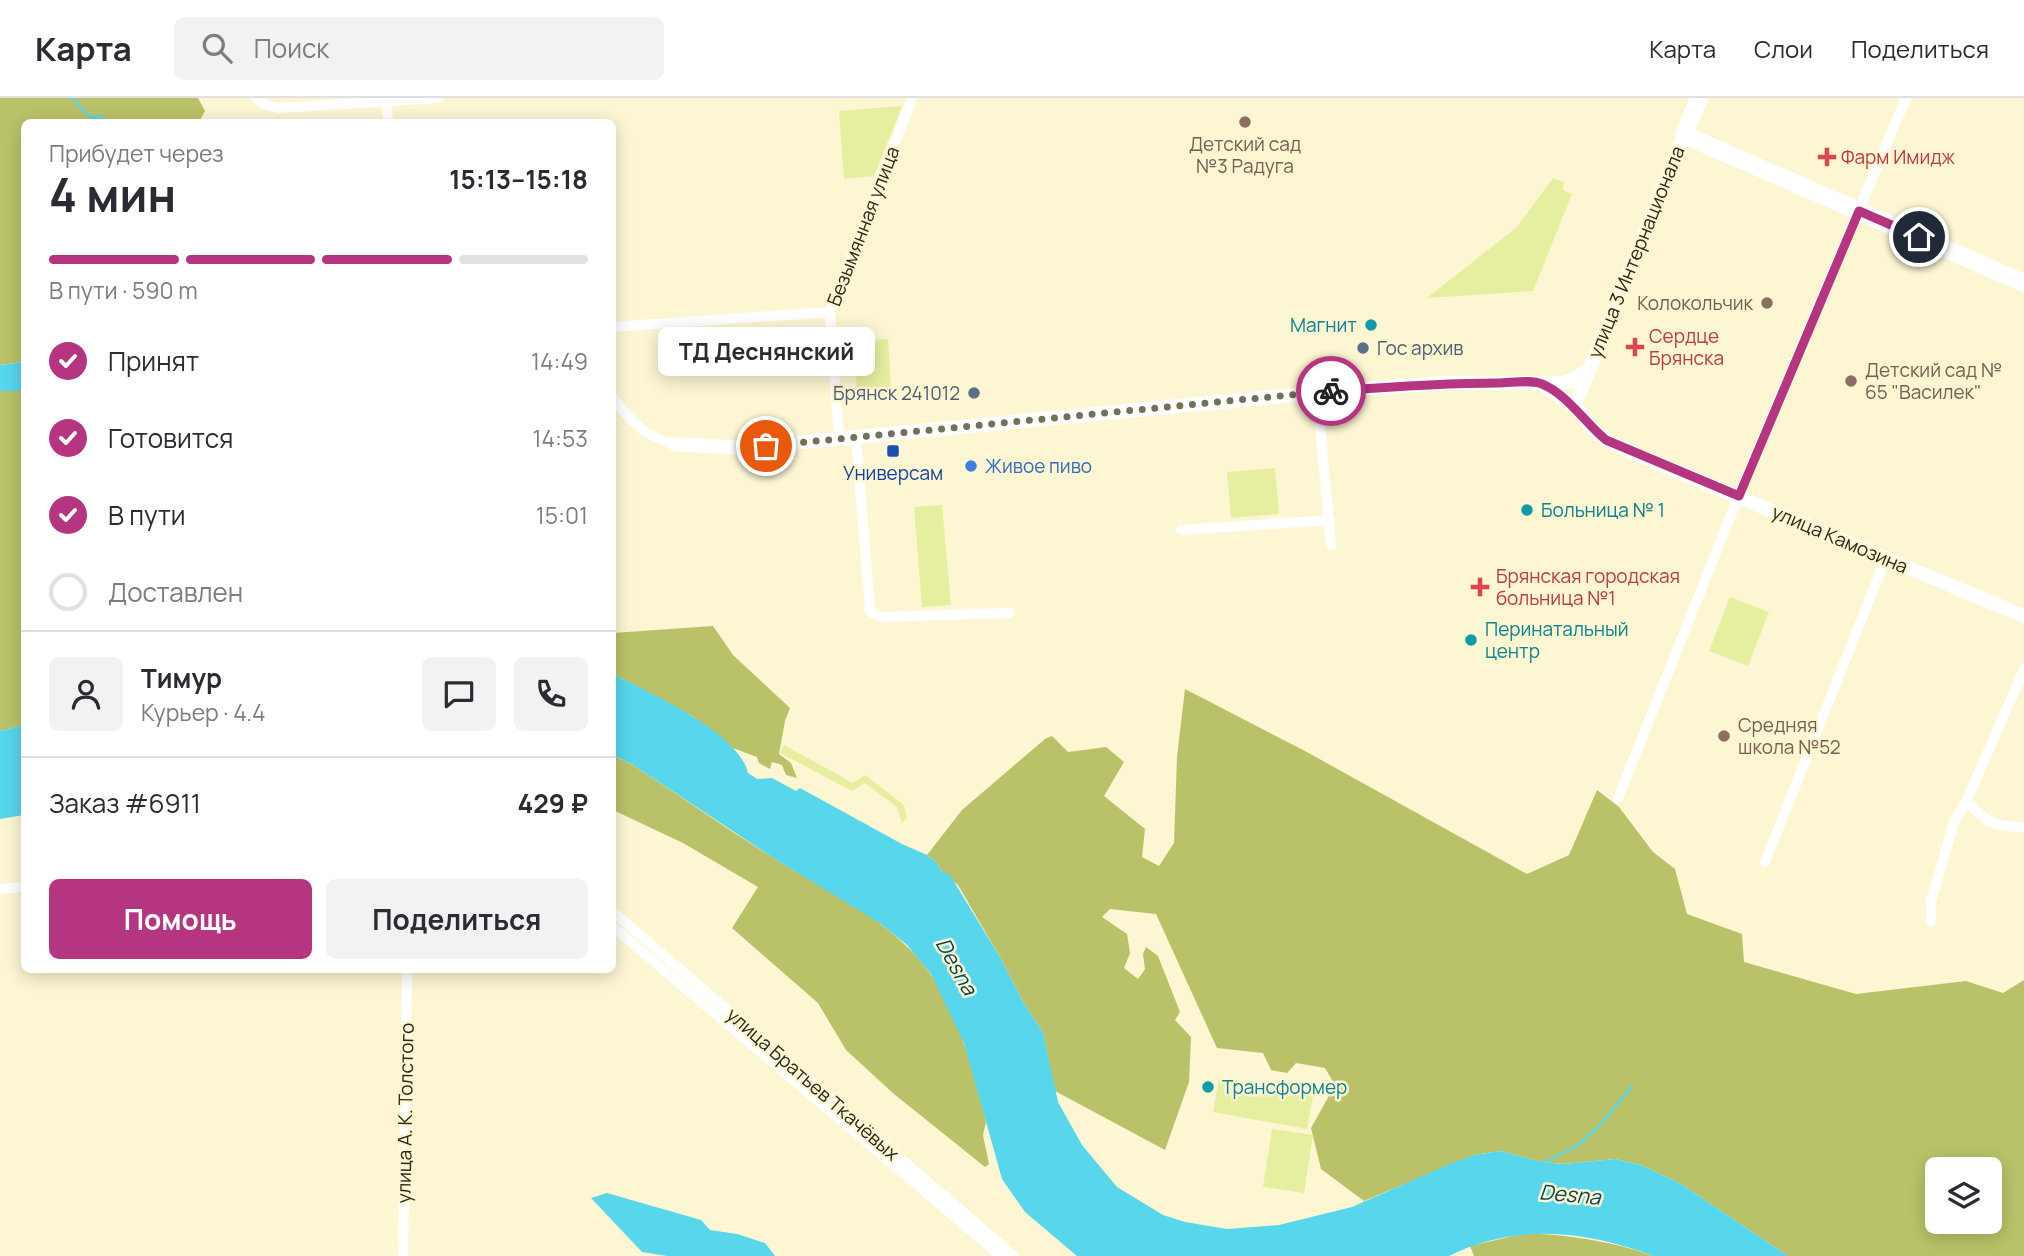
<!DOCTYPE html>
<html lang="ru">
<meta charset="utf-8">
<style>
body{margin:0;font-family:Manrope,sans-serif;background:#f2f2f3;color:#2b2b33;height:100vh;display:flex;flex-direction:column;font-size:26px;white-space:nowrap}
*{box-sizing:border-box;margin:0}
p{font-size:23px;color:#7c7c81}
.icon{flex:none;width:38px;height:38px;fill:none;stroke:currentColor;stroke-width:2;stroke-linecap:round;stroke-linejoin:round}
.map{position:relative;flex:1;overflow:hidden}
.drawer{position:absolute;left:21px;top:21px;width:595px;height:854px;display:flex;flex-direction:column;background:#fff;border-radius:10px;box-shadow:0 4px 18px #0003}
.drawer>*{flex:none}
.buttons{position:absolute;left:1925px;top:1059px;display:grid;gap:14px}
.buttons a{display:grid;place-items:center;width:77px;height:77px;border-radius:10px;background:#fff;box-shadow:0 4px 18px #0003;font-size:35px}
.pin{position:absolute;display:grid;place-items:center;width:60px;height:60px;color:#fff;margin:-30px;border:4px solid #fff;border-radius:50%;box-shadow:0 2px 7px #0007}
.courier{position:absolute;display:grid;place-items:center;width:70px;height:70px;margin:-35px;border:5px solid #b63580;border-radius:50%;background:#fff;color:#222;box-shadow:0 2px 9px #0007}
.bubble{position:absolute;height:49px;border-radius:10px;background:#fff;box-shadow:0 4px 18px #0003;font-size:23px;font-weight:700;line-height:49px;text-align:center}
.headline em{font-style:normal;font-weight:700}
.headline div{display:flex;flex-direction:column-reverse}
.headline{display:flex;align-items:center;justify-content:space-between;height:119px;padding:0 28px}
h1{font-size:46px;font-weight:700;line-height:52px}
.bar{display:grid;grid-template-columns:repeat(4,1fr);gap:10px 7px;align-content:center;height:84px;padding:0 28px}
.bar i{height:9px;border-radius:5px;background:#e1e1e2}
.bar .active{background:#b63580}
.bar p{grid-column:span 4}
.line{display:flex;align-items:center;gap:18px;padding:0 28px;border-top:2px solid #e1e1e2}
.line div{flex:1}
.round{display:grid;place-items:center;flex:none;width:74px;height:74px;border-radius:10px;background:#f2f2f3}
ol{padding:0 28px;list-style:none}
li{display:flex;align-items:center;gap:21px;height:77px}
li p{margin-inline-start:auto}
li .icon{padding:7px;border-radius:50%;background:#b63580;color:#fff;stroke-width:4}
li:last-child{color:#7c7c81}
li i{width:38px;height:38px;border:4px solid #e1e1e2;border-radius:50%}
.action{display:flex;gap:14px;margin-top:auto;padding:14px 28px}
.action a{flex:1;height:80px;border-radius:10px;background:#b63580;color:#fff;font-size:28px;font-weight:700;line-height:80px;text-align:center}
.action a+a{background:#f2f2f3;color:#2b2b33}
header{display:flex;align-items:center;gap:42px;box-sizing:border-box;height:98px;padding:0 35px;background:#fff;border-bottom:2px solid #e1e1e2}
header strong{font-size:33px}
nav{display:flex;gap:38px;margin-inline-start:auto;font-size:24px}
.search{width:490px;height:63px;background:#f2f2f3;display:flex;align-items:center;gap:18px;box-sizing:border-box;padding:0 24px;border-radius:10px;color:#7c7c81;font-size:26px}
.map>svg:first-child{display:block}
</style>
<header>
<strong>Карта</strong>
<div class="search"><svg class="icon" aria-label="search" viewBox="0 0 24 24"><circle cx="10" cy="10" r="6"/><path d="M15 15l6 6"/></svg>Поиск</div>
<nav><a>Карта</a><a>Слои</a><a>Поделиться</a></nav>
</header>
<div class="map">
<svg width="2024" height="1158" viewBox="0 0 2024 1158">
<rect width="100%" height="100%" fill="#fcf6d3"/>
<g fill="#e6efa0">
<polygon points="902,8 874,78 844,81 839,13"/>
<polygon points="1553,80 1564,84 1563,92 1572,96 1533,193 1427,200 1517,129"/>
<polygon points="888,241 891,290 857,292 853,243"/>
<polygon points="1275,370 1279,416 1231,420 1227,374"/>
<polygon points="942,407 951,507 922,509 914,409"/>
<polygon points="1730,499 1769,514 1748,568 1709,553"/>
<polygon points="784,647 853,685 865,677 904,707 907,719 902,726 897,709 865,685 852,693 780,655"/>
<polygon points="1219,981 1313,998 1307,1031 1213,1014"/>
<polygon points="1272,1031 1313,1037 1304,1095 1263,1089"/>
</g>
<g fill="#bac269" fill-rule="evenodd">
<polygon points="0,0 198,0 205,13 199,24 24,24 24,264 0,267"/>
<polygon points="0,293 24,293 24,627 0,633"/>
<polygon points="713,528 733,557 790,610 785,623 779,656 791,665 797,680 786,677 782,667 772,664 770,671 759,665 757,659 733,650 692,618 613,576 613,535"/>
<path d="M 1185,591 L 1305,653 L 1527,776 L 1569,757 L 1597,692 L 1619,709 L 1653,754 L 1675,771 L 1687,816 L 1742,836 L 1744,864 L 1856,896 L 1966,883 L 2003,895 L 2024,882 L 2024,1158 L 1788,1158 L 1681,1086 L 1641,1067 L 1615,1061 L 1564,1066 L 1542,1064 L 1501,1053 L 1474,1057 L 1364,1103 L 1321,1071 L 1311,1030 L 1335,987 L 1325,970 L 1296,965 L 1287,975 L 1271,972 L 1263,955 L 1217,950 L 1156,816 L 1110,811 L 1102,819 L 1127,836 L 1130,855 L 1124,870 L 1138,881 L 1145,871 L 1143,856 L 1146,849 L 1158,858 L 1180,914 L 1175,922 L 1191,939 L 1189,984 L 1165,1052 L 1055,993 L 1043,934 L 1023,904 L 1001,861 L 958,787 L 941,773 L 937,765 L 927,757 L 962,712 L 1045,641 L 1052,638 L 1068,654 L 1106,649 L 1124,664 L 1104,698 L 1145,731 L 1142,759 L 1159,768 L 1174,745 L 1177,659 ZM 1937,1071 L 1990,1071 L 1990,1124 L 1937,1124 Z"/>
<path d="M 612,657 L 633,667 C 680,698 727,731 775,761 C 829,795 892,822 929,874 C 960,917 973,974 986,1024 L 983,1037 L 989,1066 L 985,1069 L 894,996 L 846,952 L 818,905 L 732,830 L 758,789 L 683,745 L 613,712 Z"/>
<path d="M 1526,1135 C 1569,1137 1612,1143 1653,1158 L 1474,1158 L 1470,1148 Z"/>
</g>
<g fill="#57d6ec">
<polygon points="24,264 24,293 0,293 0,267"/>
<path d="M 613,576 C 649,595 739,634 748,675 L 757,681 L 772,680 L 796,693 L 800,690 L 902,746 L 927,757 L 937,765 L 941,773 L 950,777 L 1001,861 L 1023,904 L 1043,934 L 1058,1004 L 1082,1047 L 1117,1089 L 1163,1117 L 1185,1124 L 1227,1131 L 1279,1127 L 1352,1109 L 1452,1065 L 1474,1057 L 1501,1053 L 1542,1064 L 1564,1066 L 1615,1061 L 1641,1067 L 1681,1086 L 1788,1158 L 1653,1158 C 1585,1132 1516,1125 1449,1158 L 1077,1158 L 1025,1114 L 1002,1081 L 964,945 L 931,876 L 907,847 L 881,826 L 775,761 L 633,667 L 613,657 Z"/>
<polygon points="24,627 24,717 0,721 0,633"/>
<polygon points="607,1095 701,1122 710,1132 737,1136 765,1145 775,1158 667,1158 642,1154 591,1100"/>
</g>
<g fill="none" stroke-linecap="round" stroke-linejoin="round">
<g stroke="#57d6ec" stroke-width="2.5">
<polyline points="72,0 91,20 100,18 107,24"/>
<polyline points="1540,1066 1577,1048 1600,1027 1632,988"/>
</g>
<g stroke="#fff" stroke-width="10">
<polyline points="256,0 266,7 278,10 439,0"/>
<polyline points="386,3 388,24"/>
<polyline points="612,229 830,214"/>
<polyline points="1317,295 1331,447"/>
<path d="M 612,298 C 629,322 644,338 673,346"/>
<polyline points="856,340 870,513 880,519 1010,515"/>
<polyline points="839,342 830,214 912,0"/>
<polyline points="1181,432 1330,422"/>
<polyline points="1618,700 1742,389 1906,0"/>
<path d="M 1967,702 C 1984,725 1996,729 2024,729"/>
<polyline points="1765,764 1886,460"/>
<polyline points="0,791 24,789"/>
<polyline points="612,813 1014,1158"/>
<polyline points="1931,824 1931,804 1954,724 1967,702 2024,571"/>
<polyline points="612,828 1001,1158"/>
<polyline points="403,1158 407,872"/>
</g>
<g stroke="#fff" stroke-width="14">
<polyline points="1541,285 1574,309 1582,316 1591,330 1606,342 1633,355 2024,518"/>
<polyline points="1574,309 1684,37"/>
<polyline points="673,346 741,350 1336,293 1444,285 1562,285 1573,282 1588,272"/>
</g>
<polyline stroke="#fff" stroke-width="18" points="1699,0 1684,37 2024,185"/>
</g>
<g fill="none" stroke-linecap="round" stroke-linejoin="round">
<polyline stroke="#74705b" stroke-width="7" stroke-dasharray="0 12.6" points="766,348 1331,293"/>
<path stroke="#b63580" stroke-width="9" d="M 1331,293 C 1387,289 1442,285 1498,285 C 1511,285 1530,281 1542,286 C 1567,296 1586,326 1606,342 L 1739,398 L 1859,113 L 1919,139"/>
</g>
<g fill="#8d6e63" stroke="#fcf6d3" stroke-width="2.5">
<circle cx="1245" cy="24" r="7"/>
<circle cx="1767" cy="205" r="7"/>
<circle cx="1851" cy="283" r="7"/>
<circle cx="1724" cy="638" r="7"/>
</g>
<g fill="#e0444e" stroke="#fcf6d3" stroke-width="2.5">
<path d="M1823.5 48.5h7v7h7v7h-7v7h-7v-7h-7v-7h7z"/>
<path d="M1631.5 238.5h7v7h7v7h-7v7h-7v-7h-7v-7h7z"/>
<path d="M1476.5 478.5h7v7h7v7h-7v7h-7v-7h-7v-7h7z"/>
</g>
<g fill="#0f9aa8" stroke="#fcf6d3" stroke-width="2.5">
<circle cx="1371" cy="227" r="7"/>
<circle cx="1527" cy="412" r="7"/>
<circle cx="1471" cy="542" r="7"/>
<circle cx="1208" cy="989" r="7"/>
</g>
<g fill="#5c6f8a" stroke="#fcf6d3" stroke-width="2.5">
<circle cx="1363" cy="250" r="7"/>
<circle cx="974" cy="295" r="7"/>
</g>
<rect fill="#1a4fb4" stroke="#fcf6d3" stroke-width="2.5" x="886" y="346" width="14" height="14" rx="3.5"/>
<circle fill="#3f7fe0" stroke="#fcf6d3" stroke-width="2.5" cx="971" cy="368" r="7"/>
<g text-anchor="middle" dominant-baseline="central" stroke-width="5" stroke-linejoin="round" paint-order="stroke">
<g font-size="19" fill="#785e54" stroke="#fcf6d3" text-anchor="start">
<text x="1245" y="46" text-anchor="middle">Детский сад<tspan x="1245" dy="22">№3 Радуга</tspan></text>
<text x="1753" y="205" text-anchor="end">Колокольчик</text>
<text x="1865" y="272">Детский сад №<tspan x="1865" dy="22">65 "Василек"</tspan></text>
<text x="1738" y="627">Средняя<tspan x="1738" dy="22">школа №52</tspan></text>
</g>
<g font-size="19" fill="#be3a42" stroke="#fcf6d3" text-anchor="start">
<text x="1841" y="59">Фарм Имидж</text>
<text x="1649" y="238">Сердце<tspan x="1649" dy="22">Брянска</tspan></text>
<text x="1496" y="478">Брянская городская<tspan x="1496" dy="22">больница №1</tspan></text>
</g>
<g font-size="19" fill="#2a281b" stroke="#fcf6d3">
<text transform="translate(863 128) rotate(-69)">Безымянная улица</text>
<text transform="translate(1636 154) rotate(-68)">улица 3 Интернационала</text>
<text transform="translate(1840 441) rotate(23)">улица Камозина</text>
<text transform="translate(813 986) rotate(41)">улица Братьев Ткачёвых</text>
<text transform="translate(405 1015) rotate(-89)">улица А. К. Толстого</text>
</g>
<g font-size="19" fill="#0d838f" stroke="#fcf6d3" text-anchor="start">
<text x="1357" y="227" text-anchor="end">Магнит</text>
<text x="1541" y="412">Больница № 1</text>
<text x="1485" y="531">Перинатальный<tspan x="1485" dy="22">центр</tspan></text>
<text x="1222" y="989">Трансформер</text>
</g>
<g font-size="19" fill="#4e5e75" stroke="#fcf6d3" text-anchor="start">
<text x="1377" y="250">Гос архив</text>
<text x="960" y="295" text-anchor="end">Брянск 241012</text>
</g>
<g font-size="19" fill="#366cbe" stroke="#fcf6d3" text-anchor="start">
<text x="985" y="368">Живое пиво</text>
</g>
<g font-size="19" fill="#164399" stroke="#fcf6d3">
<text x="893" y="375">Универсам</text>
</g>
<g font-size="21" font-style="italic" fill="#0a454e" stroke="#fcf6d3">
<text transform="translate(957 868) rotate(61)">Desna</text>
<text transform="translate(1570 1096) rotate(5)">Desna</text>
</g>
</g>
</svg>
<div class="buttons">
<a><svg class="icon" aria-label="layers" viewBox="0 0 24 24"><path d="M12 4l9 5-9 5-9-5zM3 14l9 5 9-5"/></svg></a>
</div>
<div class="pin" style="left:766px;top:348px;background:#ea580c"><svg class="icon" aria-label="bag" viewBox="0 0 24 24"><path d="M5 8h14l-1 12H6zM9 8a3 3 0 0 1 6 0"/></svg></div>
<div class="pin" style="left:1919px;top:139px;background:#1f2937"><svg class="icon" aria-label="home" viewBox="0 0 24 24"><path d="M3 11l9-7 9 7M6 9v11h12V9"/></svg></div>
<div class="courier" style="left:1331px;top:293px"><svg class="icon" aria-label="bike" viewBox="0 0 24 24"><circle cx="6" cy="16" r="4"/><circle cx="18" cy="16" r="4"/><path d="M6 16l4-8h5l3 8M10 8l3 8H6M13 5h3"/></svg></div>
<div class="bubble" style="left:658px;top:229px;width:217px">ТД Деснянский</div>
<section class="drawer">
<div class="headline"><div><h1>4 мин</h1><p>Прибудет через</p></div><em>15:13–15:18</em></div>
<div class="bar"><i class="active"></i><i class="active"></i><i class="active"></i><i></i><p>В пути · 590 m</p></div>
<ol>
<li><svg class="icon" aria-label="check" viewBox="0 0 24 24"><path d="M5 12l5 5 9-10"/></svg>Принят<p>14:49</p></li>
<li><svg class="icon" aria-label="check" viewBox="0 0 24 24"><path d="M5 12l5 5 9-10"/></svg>Готовится<p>14:53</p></li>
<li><svg class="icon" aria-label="check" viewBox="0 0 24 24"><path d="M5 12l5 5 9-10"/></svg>В пути<p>15:01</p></li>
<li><i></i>Доставлен</li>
</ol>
<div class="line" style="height:126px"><a class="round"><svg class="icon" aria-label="person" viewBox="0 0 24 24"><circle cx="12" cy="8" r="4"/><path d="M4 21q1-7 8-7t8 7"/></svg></a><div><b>Тимур</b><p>Курьер · 4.4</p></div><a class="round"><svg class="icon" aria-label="chat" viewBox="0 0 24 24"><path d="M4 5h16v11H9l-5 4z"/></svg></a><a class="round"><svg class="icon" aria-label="phone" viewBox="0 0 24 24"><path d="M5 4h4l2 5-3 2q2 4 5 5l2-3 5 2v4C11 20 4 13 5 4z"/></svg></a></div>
<div class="line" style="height:91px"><div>Заказ #6911</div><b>429 ₽</b></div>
<div class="action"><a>Помощь</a><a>Поделиться</a></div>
</section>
</div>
